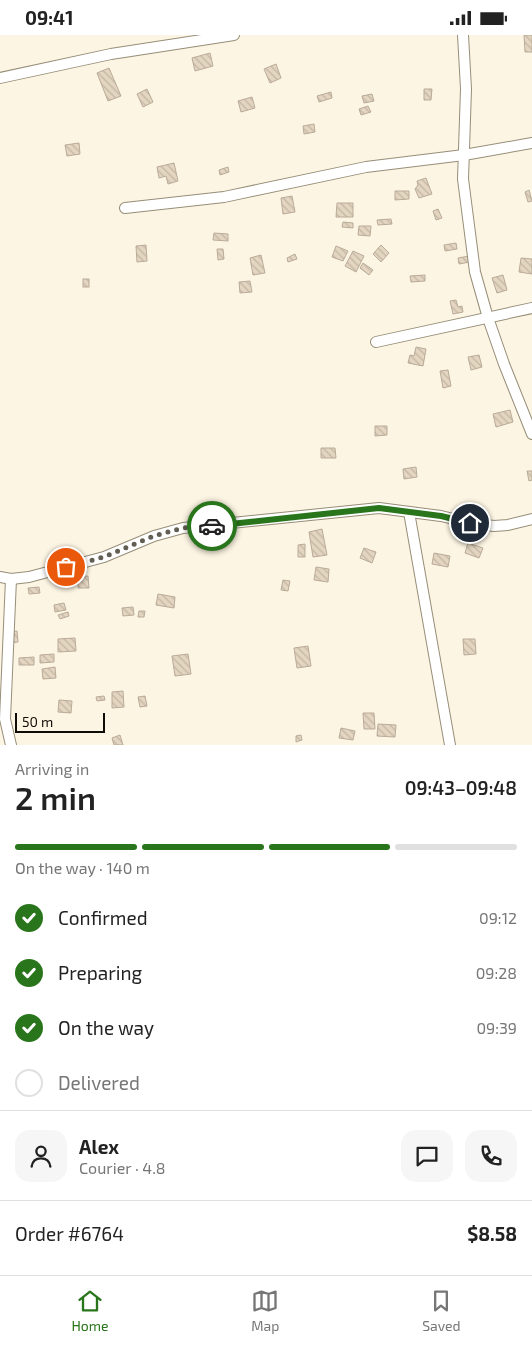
<!DOCTYPE html>
<meta charset="utf-8">
<style>
body{margin:0;font-family:"Exo 2",sans-serif;background:#f6f6f6;color:#222;height:100vh;display:flex;flex-direction:column;font-size:19px;white-space:nowrap}
*{box-sizing:border-box;margin:0}
p{font-size:16px;color:#767676}
.icon{flex:none;width:28px;height:28px;fill:none;stroke:currentColor;stroke-width:2;stroke-linecap:round;stroke-linejoin:round}
.map{position:relative;height:710px;overflow:hidden}
.details{display:flex;flex-direction:column;background:#fff;flex:1}
.details>*{flex:none}
.scale{position:absolute;left:15px;bottom:12px;width:90px;box-sizing:border-box;padding-left:5px;border:2px solid #0f0c05;border-top:0;font-size:14px;line-height:18px;white-space:nowrap;color:#0f0c05;-webkit-text-stroke:4px #fdf5e3;paint-order:stroke}
.pin{position:absolute;display:grid;place-items:center;width:42px;height:42px;color:#fff;margin:-21px;border:2px solid #fff;border-radius:50%;box-shadow:0 1px 5px #0007}
.courier{position:absolute;display:grid;place-items:center;width:50px;height:50px;margin:-25px;border:4px solid #29751b;border-radius:50%;background:#fff;color:#222;box-shadow:0 1px 6px #0007}
.summary em{font-style:normal;font-weight:600}
.summary div{display:flex;flex-direction:column-reverse}
.summary{display:flex;align-items:center;justify-content:space-between;height:85px;padding:0 15px}
h1{font-size:32px;font-weight:600;line-height:38px}
.bar{display:grid;grid-template-columns:repeat(4,1fr);gap:8px 5px;align-content:center;height:60px;padding:0 15px}
.bar i{height:6px;border-radius:4px;background:#e0e0e0}
.bar .selected{background:#29751b}
.bar p{grid-column:span 4}
.line{display:flex;align-items:center;gap:12px;padding:0 15px;border-top:1px solid #e0e0e0}
.line div{flex:1}
.round{display:grid;place-items:center;flex:none;width:52px;height:52px;border-radius:15px;background:#f6f6f6}
ol{padding:0 15px;list-style:none}
li{display:flex;align-items:center;gap:15px;height:55px}
li p{margin-inline-start:auto}
li .icon{padding:5px;border-radius:50%;background:#29751b;color:#fff;stroke-width:4}
li:last-child{color:#767676}
li i{width:28px;height:28px;border:2px solid #e0e0e0;border-radius:50%}
.status{display:flex;justify-content:space-between;align-items:center;height:35px;padding:0 25px;background:#fff;direction:ltr}
.status svg{height:14px;fill:currentColor}
.tabs{display:flex;justify-content:space-around;align-items:center;height:70px;border-top:1px solid #e0e0e0;background:#fff;font-size:14px;color:#767676}
.tabs a{display:grid;justify-items:center;gap:2px}
.tabs .selected{color:#29751b}
.map>svg:first-child{display:block}
</style>
<div class="status"><b>09:41</b><svg viewBox="0 0 49 12"><path d="M0 12V9h3v3zM5 12V6h3v6zM10 12V3h3v9zM15 12V0h3v12zM26 1h20v11H26zM47 4h2v5h-2z"/></svg></div>
<div class="map">
<svg width="532" height="710" viewBox="0 0 532 710">
<defs>
<pattern id="building-back-hatch" width="6" height="6" patternUnits="userSpaceOnUse" patternTransform="scale(1.25)"><rect width="6" height="6" fill="#e3d5c0"/><path d="M-1 5l2 2M0 0l6 6M5-1l2 2" fill="none" stroke="#c2b6a4"/></pattern>
</defs>
<rect width="100%" height="100%" fill="#fdf5e3"/>
<g fill="url(#building-back-hatch)" stroke="#b9ab97">
<polygon points="524,0 532,0 532,17 525,17"/>
<polygon points="210,18 213,31 195,36 192,23"/>
<polygon points="276,29 281,43 270,48 264,34"/>
<polygon points="109,33 121,61 108,66 97,38"/>
<polygon points="147,54 153,67 143,72 137,59"/>
<polygon points="424,54 432,54 431,65 424,65"/>
<polygon points="331,57 332,63 319,67 317,61"/>
<polygon points="372,59 374,66 364,68 362,61"/>
<polygon points="252,62 255,73 241,77 238,66"/>
<polygon points="368,71 371,77 361,80 359,74"/>
<polygon points="314,89 315,97 304,99 303,91"/>
<polygon points="79,108 80,119 67,121 65,110"/>
<polygon points="174,128 178,146 168,149 166,141 159,143 157,132"/>
<polygon points="228,132 229,137 220,140 219,135"/>
<polygon points="426,143 432,159 419,163 415,154 418,150 417,146"/>
<polygon points="529,155 532,166 528,167 525,157"/>
<polygon points="395,156 409,156 409,164 395,165"/>
<polygon points="292,161 295,177 283,179 281,163"/>
<polygon points="337,168 353,168 353,182 336,182"/>
<polygon points="438,174 442,183 436,185 433,176"/>
<polygon points="391,184 392,189 378,190 377,185"/>
<polygon points="343,187 353,188 353,193 342,192"/>
<polygon points="359,191 371,191 370,201 358,200"/>
<polygon points="214,198 228,199 228,206 213,205"/>
<polygon points="456,208 457,214 445,216 444,210"/>
<polygon points="146,210 147,226 137,227 136,211"/>
<polygon points="381,210 389,218 381,227 373,219"/>
<polygon points="336,211 348,216 343,226 332,222"/>
<polygon points="217,214 223,214 224,224 218,225"/>
<polygon points="353,216 364,221 356,237 345,231"/>
<polygon points="295,219 297,224 288,227 287,223"/>
<polygon points="261,220 265,238 253,240 250,223"/>
<polygon points="469,221 470,227 459,229 458,223"/>
<polygon points="521,223 532,224 532,239 519,237"/>
<polygon points="363,228 373,235 369,240 360,233"/>
<polygon points="425,240 425,246 411,247 410,241"/>
<polygon points="503,240 507,255 497,258 492,243"/>
<rect x="83" y="244" width="6" height="8"/>
<polygon points="250,246 252,257 240,258 239,247"/>
<polygon points="456,265 458,272 462,271 463,277 453,279 450,266"/>
<polygon points="416,312 426,314 423,331 408,328 410,320 414,321"/>
<polygon points="479,320 482,332 471,335 468,322"/>
<polygon points="448,335 451,351 443,353 440,336"/>
<polygon points="510,375 513,387 496,392 493,379"/>
<polygon points="375,391 387,391 387,400 375,401"/>
<polygon points="321,413 335,413 336,423 321,423"/>
<polygon points="416,432 417,442 404,444 403,434"/>
<polygon points="527,436 532,436 532,445 529,446"/>
<polygon points="322,494 327,520 313,522 309,497"/>
<polygon points="468,508 483,513 479,523 465,518"/>
<polygon points="305,509 305,522 298,522 298,510"/>
<polygon points="364,513 376,517 372,528 360,523"/>
<polygon points="434,518 450,521 448,532 432,529"/>
<polygon points="316,532 329,534 328,547 314,545"/>
<polygon points="88,541 89,553 78,553 78,542"/>
<polygon points="283,545 290,546 288,556 281,555"/>
<polygon points="39,552 40,558 29,559 28,553"/>
<polygon points="158,559 175,562 174,573 156,570"/>
<polygon points="64,568 66,575 55,577 54,570"/>
<polygon points="133,572 134,580 123,581 122,573"/>
<polygon points="139,576 145,576 144,582 138,582"/>
<polygon points="68,577 69,581 60,584 58,580"/>
<polygon points="17,596 18,607 10,608 9,597"/>
<polygon points="75,603 76,616 58,617 58,604"/>
<polygon points="463,604 475,604 476,619 464,620"/>
<polygon points="308,611 311,631 297,633 294,613"/>
<polygon points="54,619 54,627 40,628 40,620"/>
<polygon points="188,619 191,639 175,641 172,621"/>
<polygon points="34,622 34,630 19,630 19,623"/>
<polygon points="55,632 56,643 43,644 42,634"/>
<polygon points="123,656 124,672 112,673 112,657"/>
<polygon points="104,661 105,665 97,666 96,662"/>
<polygon points="145,661 147,671 140,672 138,662"/>
<polygon points="59,665 72,666 71,678 58,677"/>
<polygon points="363,678 374,678 375,694 364,694"/>
<polygon points="378,689 396,690 395,702 377,701"/>
<polygon points="341,693 355,696 353,705 339,703"/>
<polygon points="120,700 123,710 114,710 112,703"/>
<polygon points="301,700 302,705 296,707 296,701"/>
</g>
<g fill="none" stroke-linecap="round" stroke-linejoin="round">
<g stroke="#978e79" stroke-width="12">
<g id="street">
<polyline points="463,0 466,54 463,144 475,237 488,283 504,329 532,399"/>
<polyline points="0,43 111,19 234,0"/>
<polyline points="125,173 224,162 366,132 464,120 532,108"/>
<polyline points="376,307 532,273"/>
<polyline points="409,477 450,710"/>
<polyline points="0,542 11,544 29,542 104,522 154,501 183,493 379,473 441,481 470,488 494,491 508,490 532,484"/>
<polyline points="11,710 5,684 11,544"/>
</g>
</g>
<use href="#street" stroke="#fff" stroke-width="10"/>
</g>
<g fill="none" stroke-linecap="round" stroke-linejoin="round">
<polyline stroke="#625e53" stroke-width="5" stroke-dasharray="0 9" points="66,532 104,522 154,501 168,497 183,493 212,491"/>
<polyline stroke="#29751b" stroke-width="6" points="212,491 379,473 441,481 470,488"/>
</g>
</svg>
<div class="scale">50 m</div>
<div class="pin" style="left:66px;top:532px;background:#ea580c"><svg class="icon" aria-label="bag" viewBox="0 0 24 24"><path d="M5 8h14l-1 12H6zM9 8a3 3 0 0 1 6 0"/></svg></div>
<div class="pin" style="left:470px;top:488px;background:#1f2937"><svg class="icon" aria-label="home" viewBox="0 0 24 24"><path d="M3 11l9-7 9 7M6 9v11h12V9"/></svg></div>
<div class="courier" style="left:212px;top:491px"><svg class="icon" aria-label="car" viewBox="0 0 24 24"><path d="M5 17H2v-5l4-1 3-4h7l3 4 3 1v5h-3M9 17h6M6 11h13"/><circle cx="7" cy="17" r="2"/><circle cx="17" cy="17" r="2"/></svg></div>
</div>
<section class="details">
<div class="summary"><div><h1>2 min</h1><p>Arriving in</p></div><em>09:43–09:48</em></div>
<div class="bar"><i class="selected"></i><i class="selected"></i><i class="selected"></i><i></i><p>On the way · 140 m</p></div>
<ol>
<li><svg class="icon" aria-label="check" viewBox="0 0 24 24"><path d="M5 12l5 5 9-10"/></svg>Confirmed<p>09:12</p></li>
<li><svg class="icon" aria-label="check" viewBox="0 0 24 24"><path d="M5 12l5 5 9-10"/></svg>Preparing<p>09:28</p></li>
<li><svg class="icon" aria-label="check" viewBox="0 0 24 24"><path d="M5 12l5 5 9-10"/></svg>On the way<p>09:39</p></li>
<li><i></i>Delivered</li>
</ol>
<div class="line" style="height:90px"><a class="round"><svg class="icon" aria-label="person" viewBox="0 0 24 24"><circle cx="12" cy="8" r="4"/><path d="M4 21q1-7 8-7t8 7"/></svg></a><div><b>Alex</b><p>Courier · 4.8</p></div><a class="round"><svg class="icon" aria-label="chat" viewBox="0 0 24 24"><path d="M4 5h16v11H9l-5 4z"/></svg></a><a class="round"><svg class="icon" aria-label="phone" viewBox="0 0 24 24"><path d="M5 4h4l2 5-3 2q2 4 5 5l2-3 5 2v4C11 20 4 13 5 4z"/></svg></a></div>
<div class="line" style="height:65px"><div>Order #6764</div><b>$8.58</b></div>
</section>
<nav class="tabs">
<a class="selected"><svg class="icon" aria-label="home" viewBox="0 0 24 24"><path d="M3 11l9-7 9 7M6 9v11h12V9"/></svg>Home</a>
<a><svg class="icon" aria-label="map" viewBox="0 0 24 24"><path d="M3 6l6-2 6 2 6-2v14l-6 2-6-2-6 2zM9 4v14M15 6v14"/></svg>Map</a>
<a><svg class="icon" aria-label="saved" viewBox="0 0 24 24"><path d="M7 4h10v16l-5-4-5 4z"/></svg>Saved</a>
</nav>
